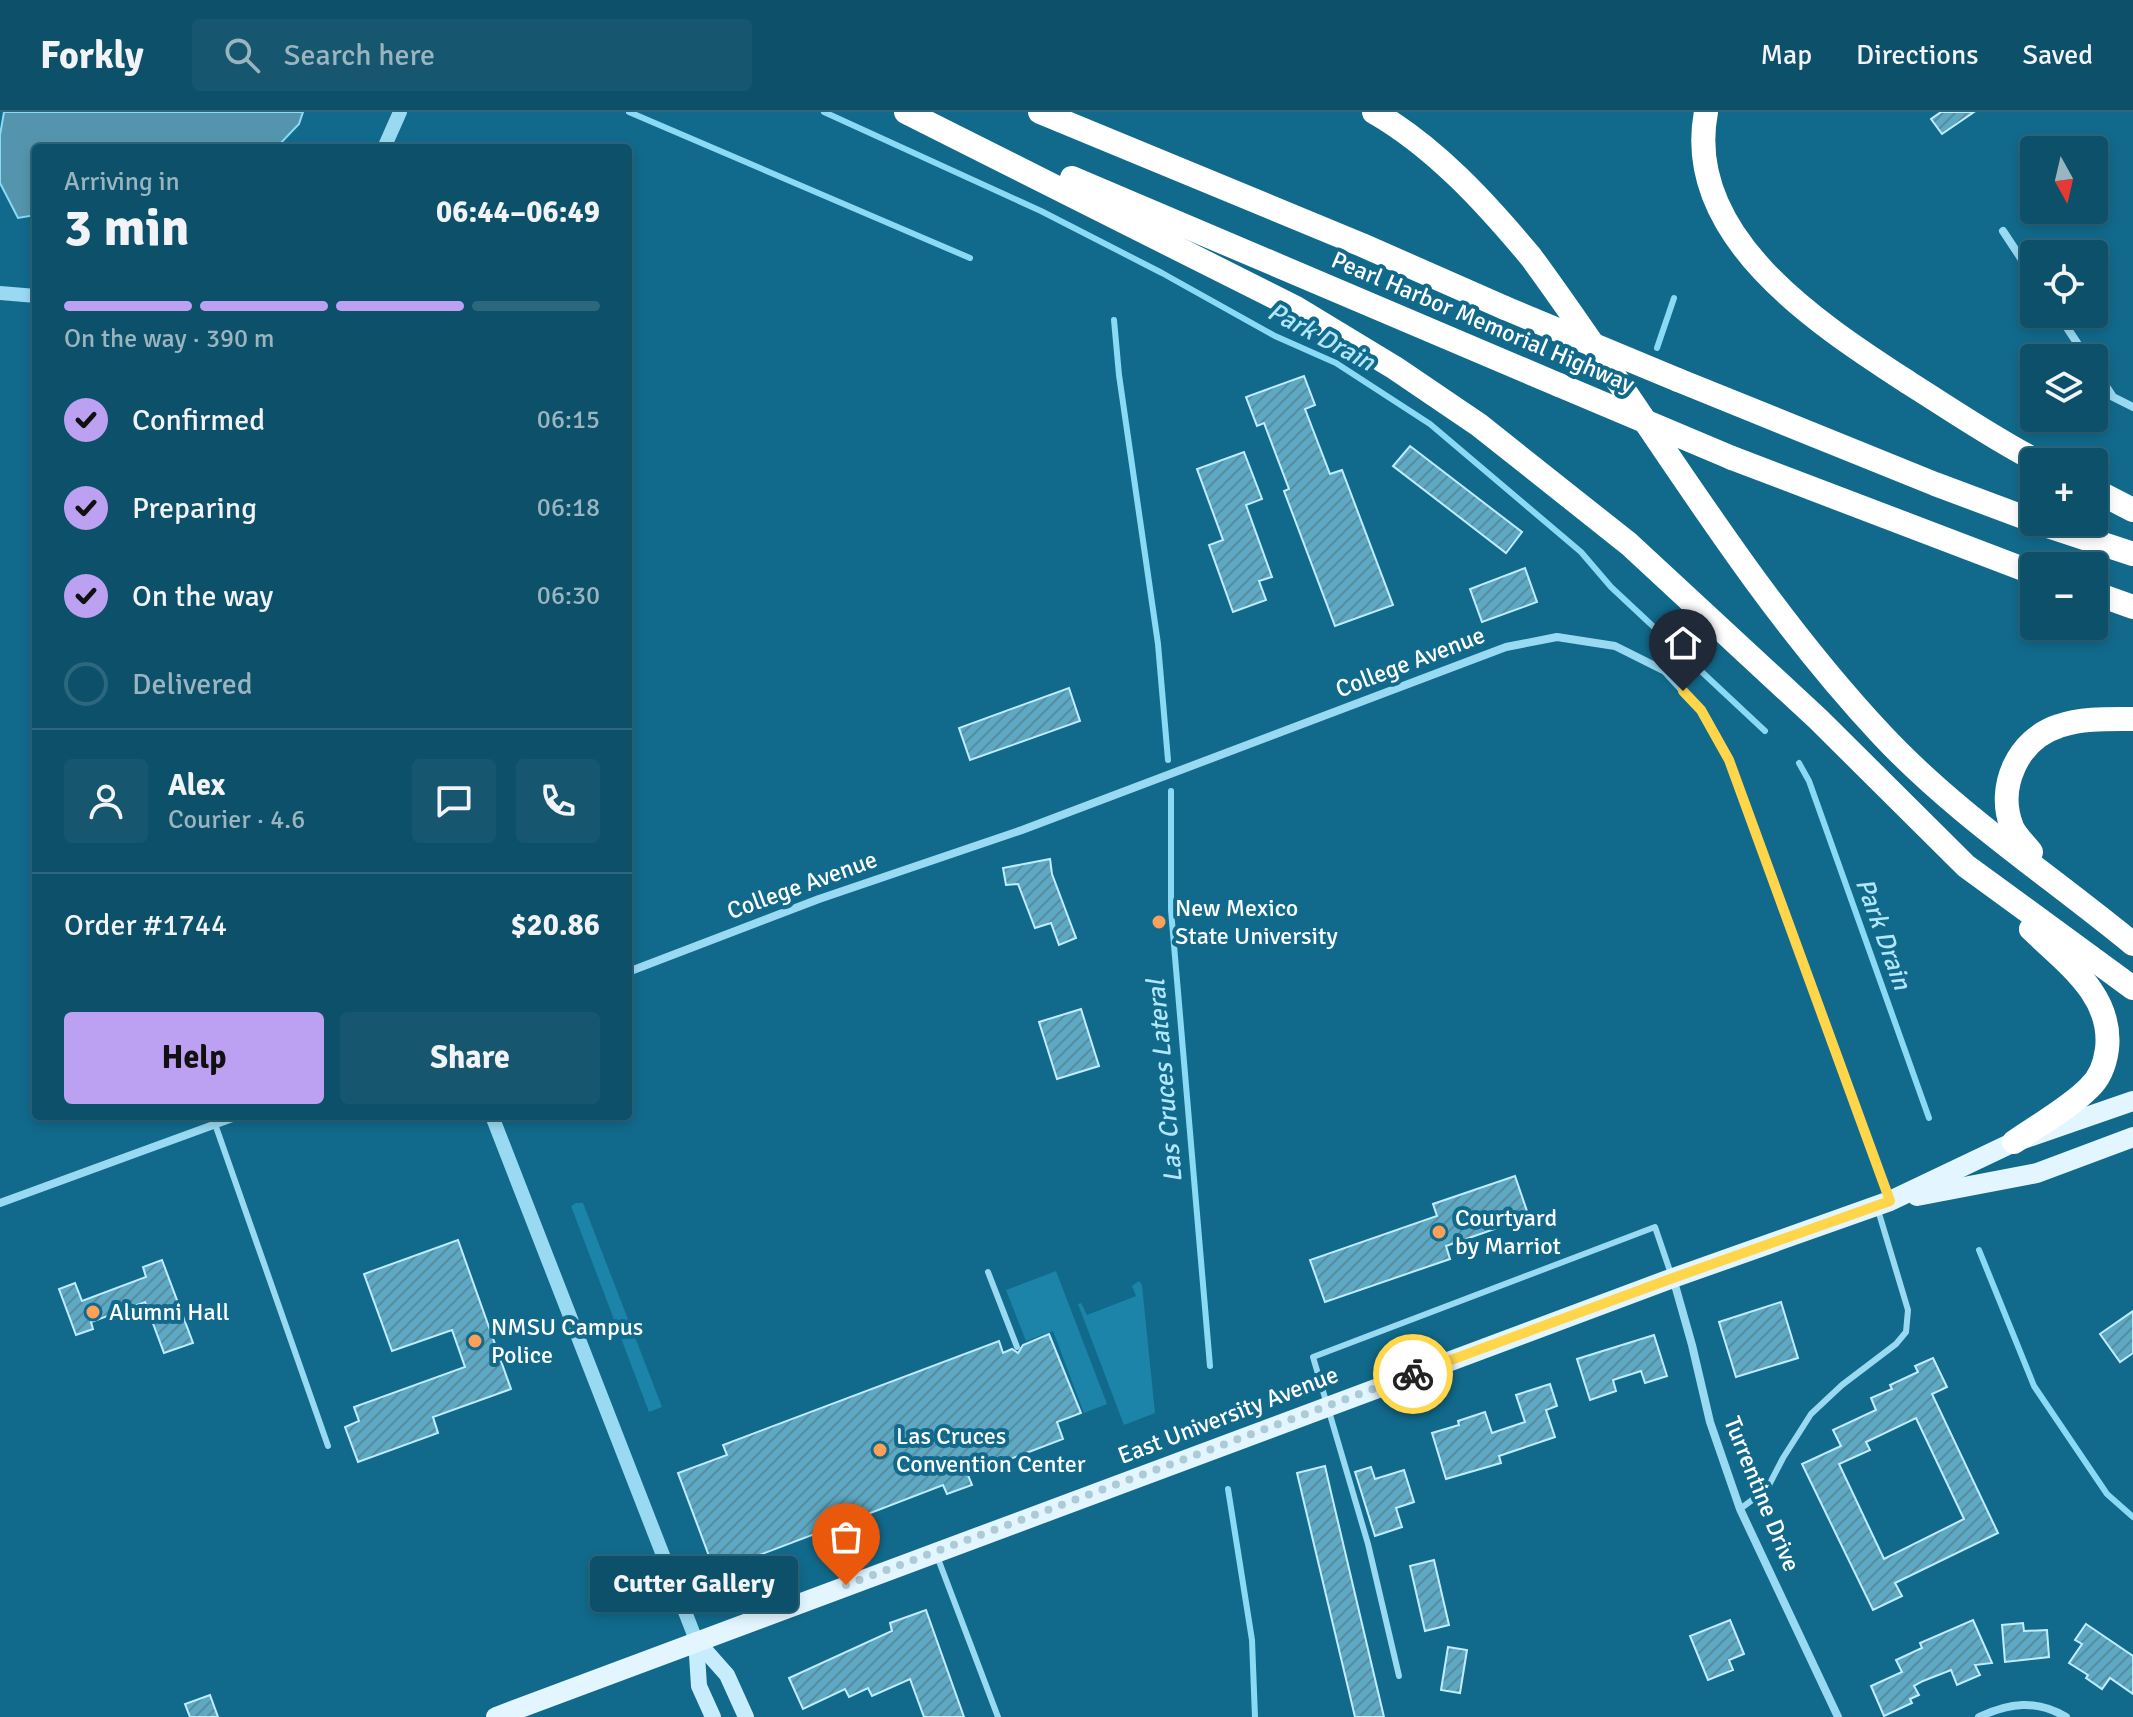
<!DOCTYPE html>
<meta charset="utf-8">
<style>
body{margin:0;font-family:Signika,sans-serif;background:#16576f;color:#f1f3f6;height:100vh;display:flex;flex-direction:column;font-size:30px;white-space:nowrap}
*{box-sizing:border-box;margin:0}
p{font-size:26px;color:#9ab5c0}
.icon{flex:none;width:44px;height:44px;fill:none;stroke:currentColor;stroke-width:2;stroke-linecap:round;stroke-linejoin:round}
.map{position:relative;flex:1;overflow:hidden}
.details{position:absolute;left:32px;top:32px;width:600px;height:976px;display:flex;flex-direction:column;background:#0d5069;border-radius:8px;box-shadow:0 4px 12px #0003,0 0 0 2px #2d677d}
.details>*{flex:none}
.needle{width:52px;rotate:172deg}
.buttons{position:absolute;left:2020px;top:24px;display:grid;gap:16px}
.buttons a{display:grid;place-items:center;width:88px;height:88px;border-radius:8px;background:#0d5069;box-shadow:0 4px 12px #0003,0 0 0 2px #2d677d;font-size:40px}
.pin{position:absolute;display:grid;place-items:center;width:68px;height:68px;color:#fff;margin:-82px -34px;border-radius:50% 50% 50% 0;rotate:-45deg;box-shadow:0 0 8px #0007}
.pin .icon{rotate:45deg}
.courier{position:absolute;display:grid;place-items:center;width:80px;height:80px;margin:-40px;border:6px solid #ffd54a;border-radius:50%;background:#fff;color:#222;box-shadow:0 2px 10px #0007}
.bubble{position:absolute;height:56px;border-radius:8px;background:#0d5069;box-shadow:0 4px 12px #0003,0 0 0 2px #2d677d;font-size:26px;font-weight:700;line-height:56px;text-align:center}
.head em{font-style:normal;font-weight:700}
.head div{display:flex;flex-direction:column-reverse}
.head{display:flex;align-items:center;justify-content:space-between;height:136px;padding:0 32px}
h1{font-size:52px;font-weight:700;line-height:60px}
.bar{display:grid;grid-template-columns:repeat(4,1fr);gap:12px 8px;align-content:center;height:96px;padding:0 32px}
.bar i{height:10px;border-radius:6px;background:#2d677d}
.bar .on{background:#bca0f2}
.bar p{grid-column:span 4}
.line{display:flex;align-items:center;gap:20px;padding:0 32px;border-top:2px solid #2d677d}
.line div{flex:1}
.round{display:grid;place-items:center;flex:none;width:84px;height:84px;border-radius:8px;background:#16576f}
ol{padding:0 32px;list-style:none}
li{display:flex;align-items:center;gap:24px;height:88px}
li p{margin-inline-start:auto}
li .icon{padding:8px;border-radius:50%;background:#bca0f2;color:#111;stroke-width:4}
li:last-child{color:#9ab5c0}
li i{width:44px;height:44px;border:4px solid #2d677d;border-radius:50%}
.primary-button{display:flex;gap:16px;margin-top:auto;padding:16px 32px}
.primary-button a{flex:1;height:92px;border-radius:8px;background:#bca0f2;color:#111;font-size:32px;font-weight:700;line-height:92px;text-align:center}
.primary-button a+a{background:#16576f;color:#f1f3f6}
header{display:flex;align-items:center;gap:48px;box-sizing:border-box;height:112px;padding:0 40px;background:#0d5069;border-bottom:2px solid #2d677d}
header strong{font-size:38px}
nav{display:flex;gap:44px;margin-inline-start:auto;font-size:28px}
.search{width:560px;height:72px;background:#16576f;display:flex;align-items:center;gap:20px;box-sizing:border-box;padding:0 28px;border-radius:8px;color:#9ab5c0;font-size:30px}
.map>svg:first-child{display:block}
</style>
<header>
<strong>Forkly</strong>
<div class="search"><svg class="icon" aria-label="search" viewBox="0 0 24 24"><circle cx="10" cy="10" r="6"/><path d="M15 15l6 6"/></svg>Search here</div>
<nav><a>Map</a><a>Directions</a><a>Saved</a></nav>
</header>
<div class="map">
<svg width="2133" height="1605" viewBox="0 0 2133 1605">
<defs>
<pattern id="building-hatch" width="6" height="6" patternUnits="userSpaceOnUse" patternTransform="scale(2)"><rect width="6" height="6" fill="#5da8c3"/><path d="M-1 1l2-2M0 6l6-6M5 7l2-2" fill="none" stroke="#588c9f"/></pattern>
</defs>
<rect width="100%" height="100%" fill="#116a8c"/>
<g fill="#1c83a9">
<polygon points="576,1091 583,1091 662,1295 649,1300 571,1094"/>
<polygon points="1056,1159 1107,1292 1084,1301 1053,1219 1026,1229 1006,1178"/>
<polygon points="1139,1169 1142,1173 1155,1301 1124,1313 1078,1192 1081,1191 1087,1203 1136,1184 1132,1174"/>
</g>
<polygon fill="#5495ad" stroke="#8adaf5" stroke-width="2" points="4,0 303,0 299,12 276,36 36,36 36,103 18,106 0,71 0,23"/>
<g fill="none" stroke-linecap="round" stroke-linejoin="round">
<g stroke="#8adaf5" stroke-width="6">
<polyline points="629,0 970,146"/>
<polyline points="824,0 1041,99 1162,161 1275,224 1336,251 1430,312 1581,440 1611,475 1765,619"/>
<polyline points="1114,208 1119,263 1158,532 1168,648"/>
<polyline points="1657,236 1674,186"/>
<polyline points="1799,651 1809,669 1929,1006"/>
<polyline points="1171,679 1171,798 1210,1254"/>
<polyline points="1979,1138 2034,1274 2107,1382 2133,1405"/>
<polyline points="1228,1377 1252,1528 1255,1605"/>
</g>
</g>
<g fill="url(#building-hatch)" stroke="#c0edfd" stroke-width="2" fill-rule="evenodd">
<polygon points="1941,0 1974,0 1942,22 1931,7"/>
<polygon points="1304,264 1315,293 1305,297 1330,362 1342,358 1393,493 1335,514 1284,379 1289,377 1264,311 1257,314 1246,285"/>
<polygon points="1410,334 1522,420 1506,441 1393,354"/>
<polygon points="1244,340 1262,387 1246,393 1272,465 1259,469 1266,488 1233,500 1209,433 1223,428 1197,357"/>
<polygon points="1525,456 1537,490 1482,510 1470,477"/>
<polygon points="1069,576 1080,609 970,648 959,616"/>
<polygon points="1050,747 1052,762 1076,826 1059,833 1051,811 1035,816 1018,772 1006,773 1003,756"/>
<polygon points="1081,897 1099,954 1057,967 1039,910"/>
<polygon points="1515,1064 1529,1105 1446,1134 1450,1147 1325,1190 1310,1148 1437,1104 1433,1092"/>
<polygon points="458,1128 511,1277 433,1305 438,1321 358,1350 345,1315 359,1309 354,1295 465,1255 452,1218 392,1239 364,1162"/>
<polygon points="162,1148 193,1231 164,1241 145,1190 91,1210 93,1217 76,1223 59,1177 75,1171 82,1189 146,1165 143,1155"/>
<polygon points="1781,1190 1798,1246 1736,1265 1719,1210"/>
<polygon points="2133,1199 2133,1241 2120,1250 2100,1222"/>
<polygon points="1049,1222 1081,1301 1057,1310 1063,1327 968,1363 972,1373 947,1382 943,1373 852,1408 855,1417 829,1427 825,1418 715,1460 678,1361 727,1343 723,1333 999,1229 1003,1241 1012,1237 1018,1241 1023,1233"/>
<polygon points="1654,1223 1667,1264 1645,1271 1641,1259 1613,1268 1616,1279 1590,1288 1577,1247"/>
<path d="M 1933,1246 L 1947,1275 L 1932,1282 L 1998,1421 L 1895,1471 L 1902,1484 L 1873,1498 L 1802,1352 L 1841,1334 L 1833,1318 L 1876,1298 L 1871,1286 L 1892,1277 L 1890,1273 L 1918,1260 L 1915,1254 ZM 1916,1306 L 1964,1407 L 1884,1447 L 1839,1352 L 1870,1338 L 1866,1330 Z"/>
<polygon points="1550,1272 1557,1294 1546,1298 1555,1325 1499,1344 1501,1351 1446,1367 1432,1321 1459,1313 1458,1309 1485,1300 1492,1321 1525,1310 1516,1283"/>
<polygon points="1325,1354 1330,1376 1384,1605 1355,1605 1297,1361"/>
<polygon points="1371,1355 1375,1367 1404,1358 1414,1390 1396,1396 1402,1415 1375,1424 1355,1360"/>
<polygon points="1434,1448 1449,1513 1425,1519 1410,1454"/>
<polygon points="926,1498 964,1605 924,1605 910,1567 872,1584 868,1576 849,1585 845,1577 803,1597 789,1566 892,1519 890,1511"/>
<polygon points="1730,1508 1744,1542 1729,1548 1733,1558 1708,1568 1690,1524"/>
<polygon points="1973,1508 1992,1551 1975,1553 1980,1563 1957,1573 1951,1558 1923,1569 1914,1574 1919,1583 1910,1587 1912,1591 1884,1604 1871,1574 1902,1560 1896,1548 1922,1536 1920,1531"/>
<polygon points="2023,1511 2024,1519 2047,1518 2049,1545 2005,1550 2002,1513"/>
<polygon points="2086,1512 2133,1544 2133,1582 2110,1566 2102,1577 2086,1566 2088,1563 2069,1551 2082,1532 2075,1528"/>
<polygon points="1448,1535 1467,1538 1460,1581 1441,1578"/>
<polygon points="210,1583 218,1605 190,1605 185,1592"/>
</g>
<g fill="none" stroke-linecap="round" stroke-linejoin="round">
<g stroke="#99daf2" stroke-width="6">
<polyline points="215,1012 328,1334"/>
<polyline points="988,1160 1017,1235"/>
<polyline points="1740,1397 1767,1377 1783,1346 1811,1302 1842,1273 1896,1232 1906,1220 1908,1198 1878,1098"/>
<polyline points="937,1444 998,1605"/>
<polyline points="1399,1564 1368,1432 1313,1245 1655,1115 1671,1162"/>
</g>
<g stroke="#99daf2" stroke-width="8">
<polyline points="2003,119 2034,166"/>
<polyline points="2058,202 2087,246"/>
<polyline points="2094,256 2113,285 2133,295"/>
<polyline points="628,860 819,787 1022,718 1506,535 1557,525 1615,534 1665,559 1701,598 1729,648 1890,1089"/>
<polyline points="0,1091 238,1004"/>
<polyline points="1673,1166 1692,1233 1710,1310 1740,1397 1838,1605"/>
<path d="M 1979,1605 C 2009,1591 2036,1587 2066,1605"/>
</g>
<g stroke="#99daf2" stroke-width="14">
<polyline points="384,36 400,0"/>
<polyline points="0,181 36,184"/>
<polyline points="492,1004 696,1528"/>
</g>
<g stroke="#c7edfc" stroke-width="16">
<polyline points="696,1528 727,1563 746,1605"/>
<polyline points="696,1528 699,1574 713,1605"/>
</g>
<g stroke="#e3f6ff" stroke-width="20">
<polyline points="1917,1084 2037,1061 2133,1025"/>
<polyline points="496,1605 1673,1166 1890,1089 2014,1030 2133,989"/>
</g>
<g stroke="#fff" stroke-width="24">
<polyline points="906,0 1296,196 1395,256 1479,313 1629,432 1818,607 1966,754 2133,876"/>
<polyline points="1040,0 1362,133 1505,196"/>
<path d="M 1374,0 C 1435,35 1486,91 1531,145 C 1648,304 1746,478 1882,623 C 1956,702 2049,763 2133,832"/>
<path d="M 1706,0 C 1682,125 1820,213 1909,271 C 1952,298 1994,327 2039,350"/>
<polyline points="1072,66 1559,273"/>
<polyline points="1678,268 1935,372 2034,409"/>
<polyline points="1732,346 2034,461"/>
<polyline points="2094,378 2133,398"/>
<polyline points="2036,410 2133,442"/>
<polyline points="2094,481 2133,495"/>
<path d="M 2031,740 C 2025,732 2016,724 2012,715 C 1996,675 2018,627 2059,614 C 2082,606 2109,607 2133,607"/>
<path d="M 2014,1030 C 2038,1013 2068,997 2089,976 C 2100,966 2105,952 2107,937 C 2113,883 2066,851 2031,817"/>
</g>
<g stroke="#fff" stroke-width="24">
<polyline points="1505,196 1678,268"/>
<polyline points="1559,273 1732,346"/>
</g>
</g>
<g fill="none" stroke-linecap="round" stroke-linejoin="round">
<polyline stroke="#accbd7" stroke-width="8" stroke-dasharray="0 14.4" points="846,1473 1413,1262"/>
<polyline stroke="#ffd54a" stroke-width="10" points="1413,1262 1673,1166 1890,1089 1729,648 1701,598 1683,579"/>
</g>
<g fill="#ffa059" stroke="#116a8c" stroke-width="3">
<circle cx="1159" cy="810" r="8"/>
<circle cx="1439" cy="1120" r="8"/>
<circle cx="93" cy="1200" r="8"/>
<circle cx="475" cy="1229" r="8"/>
<circle cx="880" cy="1338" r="8"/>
</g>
<g text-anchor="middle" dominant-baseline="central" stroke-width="8" stroke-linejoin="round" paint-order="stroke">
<g font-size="24" fill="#fff" stroke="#116a8c">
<text transform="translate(1483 210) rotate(23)">Pearl Harbor Memorial Highway</text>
<text transform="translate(1410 550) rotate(-21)">College Avenue</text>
<text transform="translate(802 773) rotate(-20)">College Avenue</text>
<text transform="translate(1228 1303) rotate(-21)">East University Avenue</text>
<text transform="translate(1762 1382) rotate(68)">Turrentine Drive</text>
</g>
<g font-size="24" fill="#fff" stroke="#116a8c" text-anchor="start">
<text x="1175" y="796">New Mexico<tspan x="1175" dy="28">State University</tspan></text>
<text x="1455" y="1106">Courtyard<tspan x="1455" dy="28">by Marriot</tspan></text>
<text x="109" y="1200">Alumni Hall</text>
<text x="491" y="1215">NMSU Campus<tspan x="491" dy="28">Police</tspan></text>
<text x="896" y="1324">Las Cruces<tspan x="896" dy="28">Convention Center</tspan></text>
</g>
<g font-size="26" font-style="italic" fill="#b2e7fa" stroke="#116a8c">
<text transform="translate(1321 225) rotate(28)">Park Drain</text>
<text transform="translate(1883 822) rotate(70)">Park Drain</text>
<text transform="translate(1165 969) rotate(-95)">Las Cruces Lateral</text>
</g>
</g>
</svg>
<div class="buttons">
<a><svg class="needle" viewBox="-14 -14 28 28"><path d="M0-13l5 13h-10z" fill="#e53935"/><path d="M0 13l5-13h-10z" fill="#9ab5c0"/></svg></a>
<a><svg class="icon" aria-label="locate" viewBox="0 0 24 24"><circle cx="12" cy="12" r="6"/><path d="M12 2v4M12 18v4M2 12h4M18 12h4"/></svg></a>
<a><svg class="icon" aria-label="layers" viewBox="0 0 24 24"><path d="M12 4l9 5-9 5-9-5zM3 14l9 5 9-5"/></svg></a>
<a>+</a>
<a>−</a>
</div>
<div class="pin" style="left:846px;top:1473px;background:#ea580c"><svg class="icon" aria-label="bag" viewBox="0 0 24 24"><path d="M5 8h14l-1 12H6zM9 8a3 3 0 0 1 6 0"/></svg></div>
<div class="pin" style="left:1683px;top:579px;background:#1f2937"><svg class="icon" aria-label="home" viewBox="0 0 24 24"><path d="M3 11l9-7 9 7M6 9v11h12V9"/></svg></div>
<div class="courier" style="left:1413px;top:1262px"><svg class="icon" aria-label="bike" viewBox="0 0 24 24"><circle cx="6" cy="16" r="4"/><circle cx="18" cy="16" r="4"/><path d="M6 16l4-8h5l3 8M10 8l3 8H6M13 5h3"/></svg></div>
<div class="bubble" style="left:590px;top:1444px;width:208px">Cutter Gallery</div>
<section class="details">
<div class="head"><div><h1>3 min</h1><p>Arriving in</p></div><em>06:44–06:49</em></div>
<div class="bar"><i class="on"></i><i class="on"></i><i class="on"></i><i></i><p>On the way · 390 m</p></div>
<ol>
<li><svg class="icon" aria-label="check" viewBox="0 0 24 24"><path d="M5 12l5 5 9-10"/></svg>Confirmed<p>06:15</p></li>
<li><svg class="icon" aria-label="check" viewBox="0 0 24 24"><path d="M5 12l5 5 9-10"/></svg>Preparing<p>06:18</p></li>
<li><svg class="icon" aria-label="check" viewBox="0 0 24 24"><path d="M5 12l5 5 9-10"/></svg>On the way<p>06:30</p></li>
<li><i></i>Delivered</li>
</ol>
<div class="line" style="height:144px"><a class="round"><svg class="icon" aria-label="person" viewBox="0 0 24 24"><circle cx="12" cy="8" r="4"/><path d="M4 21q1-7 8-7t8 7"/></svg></a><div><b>Alex</b><p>Courier · 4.6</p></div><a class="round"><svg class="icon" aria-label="chat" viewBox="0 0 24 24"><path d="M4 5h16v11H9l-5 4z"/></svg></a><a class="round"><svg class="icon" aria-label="phone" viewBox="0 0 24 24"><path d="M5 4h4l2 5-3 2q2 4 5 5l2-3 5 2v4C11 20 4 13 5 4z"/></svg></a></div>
<div class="line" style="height:104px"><div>Order #1744</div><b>$20.86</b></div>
<div class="primary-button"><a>Help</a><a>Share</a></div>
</section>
</div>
